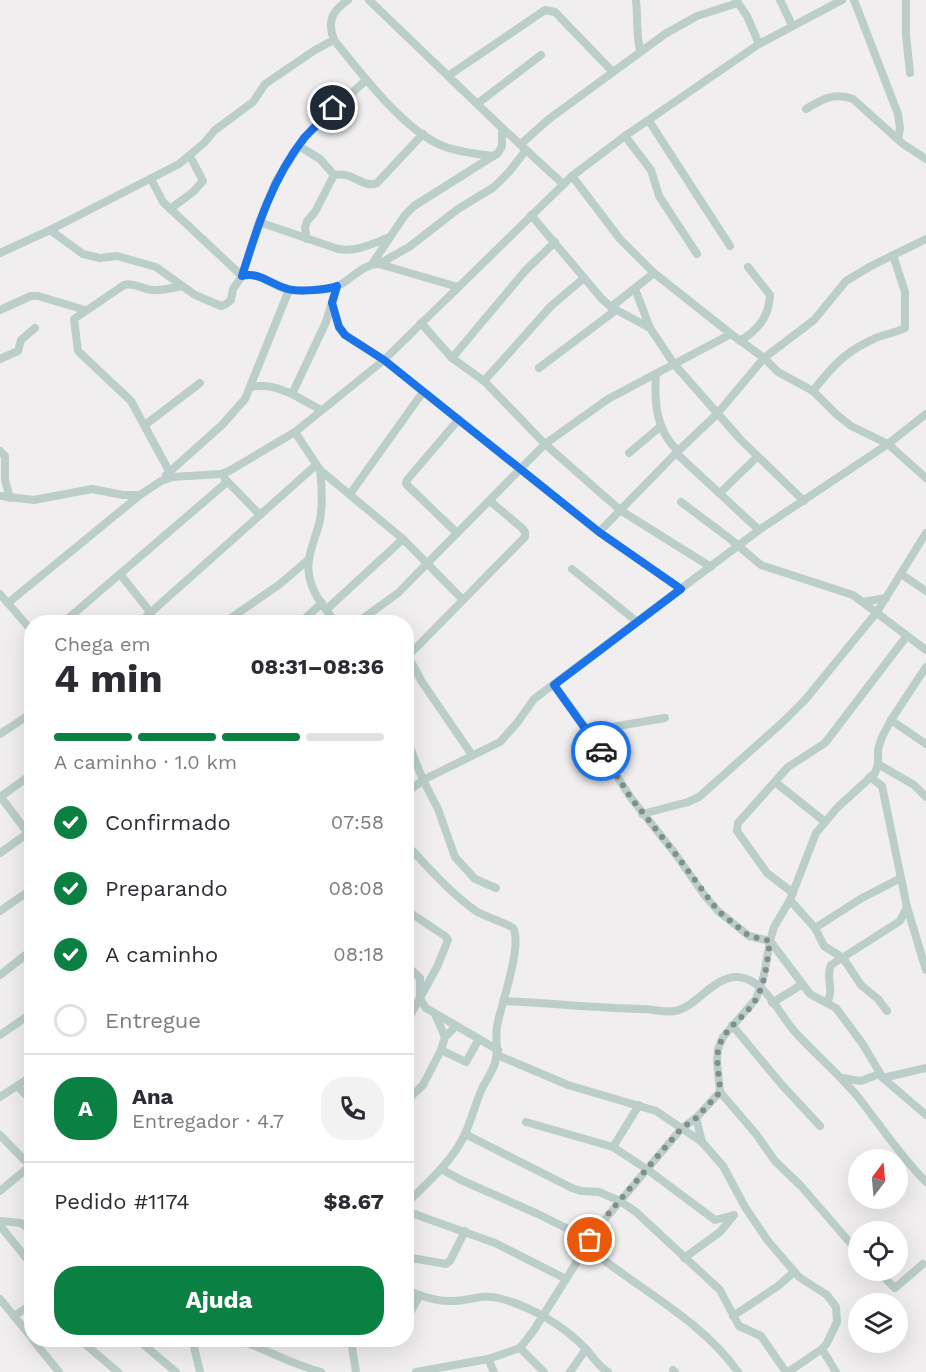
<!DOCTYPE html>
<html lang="pt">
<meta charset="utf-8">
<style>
body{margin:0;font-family:"Work Sans",sans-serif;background:#f2f2f3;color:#2b2b33;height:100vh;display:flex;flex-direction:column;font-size:22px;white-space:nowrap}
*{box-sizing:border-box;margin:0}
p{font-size:20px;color:#7c7c81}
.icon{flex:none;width:33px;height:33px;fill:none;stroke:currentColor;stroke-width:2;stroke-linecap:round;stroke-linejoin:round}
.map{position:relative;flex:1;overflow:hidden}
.details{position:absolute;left:24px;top:615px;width:390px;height:732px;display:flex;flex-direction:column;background:#fff;border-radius:24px;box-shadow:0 6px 24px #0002}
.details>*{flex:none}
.needle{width:39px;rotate:16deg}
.buttons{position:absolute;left:848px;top:1149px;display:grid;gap:12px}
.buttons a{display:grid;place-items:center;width:60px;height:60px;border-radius:50%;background:#fff;box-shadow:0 6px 24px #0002;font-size:30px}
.pin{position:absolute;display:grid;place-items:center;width:51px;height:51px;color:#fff;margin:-26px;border:3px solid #fff;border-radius:50%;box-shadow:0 2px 6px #0007}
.courier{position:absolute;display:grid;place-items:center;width:60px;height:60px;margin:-30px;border:4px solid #1a73e8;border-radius:50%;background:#fff;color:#222;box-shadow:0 2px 8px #0007}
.summary em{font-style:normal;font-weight:700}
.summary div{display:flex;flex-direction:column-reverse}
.summary{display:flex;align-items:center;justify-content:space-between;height:102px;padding:0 30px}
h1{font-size:39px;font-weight:700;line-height:45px}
.bar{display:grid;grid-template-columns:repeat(4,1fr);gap:9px 6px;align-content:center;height:72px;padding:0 30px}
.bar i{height:8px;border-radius:4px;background:#e1e1e2}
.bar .selected{background:#0b8043}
.bar p{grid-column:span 4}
.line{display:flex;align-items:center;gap:15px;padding:0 30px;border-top:2px solid #e1e1e2}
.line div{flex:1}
.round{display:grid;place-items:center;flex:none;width:63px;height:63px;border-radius:24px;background:#f2f2f3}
ol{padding:0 30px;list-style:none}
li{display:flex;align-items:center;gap:18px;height:66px}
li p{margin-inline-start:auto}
li .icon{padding:6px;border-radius:50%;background:#0b8043;color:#fff;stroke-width:4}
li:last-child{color:#7c7c81}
li i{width:33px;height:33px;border:3px solid #e1e1e2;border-radius:50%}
.primary-button{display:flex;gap:12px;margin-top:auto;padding:12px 30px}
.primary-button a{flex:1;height:69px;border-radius:24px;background:#0b8043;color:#fff;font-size:24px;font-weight:700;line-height:69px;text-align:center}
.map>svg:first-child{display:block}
</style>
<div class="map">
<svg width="926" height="1372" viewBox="0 0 926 1372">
<rect width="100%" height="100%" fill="#f1eef0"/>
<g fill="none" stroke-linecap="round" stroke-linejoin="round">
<g stroke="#bbcec9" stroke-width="8">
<path d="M 348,0 C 332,11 327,21 334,40 C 360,72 404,131 443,146 C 458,152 476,154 493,156"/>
<polyline points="369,0 499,125 563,184"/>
<path d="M 636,0 C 638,18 636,33 640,51"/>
<polyline points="736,0 747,16 759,44"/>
<polyline points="780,0 792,25"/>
<polyline points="854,0 898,114 900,128 898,139"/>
<polyline points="906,0 906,35 910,73"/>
<polyline points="448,76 545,10 555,12 612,71"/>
<polyline points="477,104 541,55"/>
<path d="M 806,109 C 822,99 835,92 853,99 L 903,144 L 926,159"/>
<polyline points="649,121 730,246"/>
<polyline points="625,136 651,170 659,196 697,254"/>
<polyline points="521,144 549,119 665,34 697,16 738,3"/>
<polyline points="299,146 320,159 334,175"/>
<polyline points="572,176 620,239 654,273 731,334 764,358 778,372 813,391 836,414 851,426 888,444 926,478"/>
<polyline points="151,179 163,202 242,276"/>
<polyline points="170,209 193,192 203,181 190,156"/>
<polyline points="531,215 602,299 611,307 650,328"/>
<path d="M 259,222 L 338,249 C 357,252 372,244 390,237"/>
<polyline points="50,230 83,254 100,258 117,256 156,267 195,295 221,306 226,304 231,300 233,289 242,276 259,222 276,181 306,136 366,80"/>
<path d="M 307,239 L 305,228 L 307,221 L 315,212 L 334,175 C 353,171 363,189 377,183 L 423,134"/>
<polyline points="0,253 50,230 179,164 204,143 215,130 253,102 265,84 315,50 334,40"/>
<polyline points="372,264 405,215 414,206 498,153 502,146 502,128"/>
<polyline points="379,264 409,247 458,209 494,187 509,172 526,150"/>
<path d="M 242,276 C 259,270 272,287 289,290 C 300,292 315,290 326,289 C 347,288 358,264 379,264 L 458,287"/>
<polyline points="635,289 650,328 674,364 741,440 804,501"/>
<polyline points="332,303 339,327 345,335 384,360 599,532 681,589"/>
<polyline points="611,307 654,273"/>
<polyline points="0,310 31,296 38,296 85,310"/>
<polyline points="421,323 452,358 484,381 545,444 620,510 711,567"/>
<path d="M 740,341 C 758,330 769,317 770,295 L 748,267"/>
<polyline points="452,358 525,271 555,242"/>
<polyline points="0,359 18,351 21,340 35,328"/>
<polyline points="539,368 616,310"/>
<path d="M 656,374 C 654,402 656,431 678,451"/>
<polyline points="484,381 551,306 584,278"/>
<path d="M 251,387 C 267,384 278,388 292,394"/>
<path d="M 813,391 C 833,365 847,350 878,337 C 887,334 897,332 905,328 L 905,292 L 893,255"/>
<polyline points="321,410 292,394 326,322 337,286"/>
<polyline points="145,425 200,383"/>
<polyline points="295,432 320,470 403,539 463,600"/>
<polyline points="0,451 5,456 5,480 10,498"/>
<polyline points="629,453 661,426"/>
<polyline points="676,453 759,530"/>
<path d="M 320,470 C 322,487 323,503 320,520 C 315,542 303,561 311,583 C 315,598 327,610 335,622"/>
<path d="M 169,471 L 131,401 L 78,351 L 74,319 L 124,285 C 134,282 142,289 152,290 C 162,291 172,288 182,286"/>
<polyline points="166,475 223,424 245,399 289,290"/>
<polyline points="225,479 260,515"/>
<polyline points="720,493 757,457"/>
<polyline points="350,494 423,392"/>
<polyline points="0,496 34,500 92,489 123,495 140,495 161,481 172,477 221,474 229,471 295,432 384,360 572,176 625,136 759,44 842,0"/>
<polyline points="681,502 729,538 761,565 853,595 926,650"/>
<polyline points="599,532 676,453 717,414 764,358 814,320 846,281 871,266 926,239"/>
<polyline points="457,533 406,484 407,480 459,419"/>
<polyline points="572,569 636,621"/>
<polyline points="120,574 151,613"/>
<polyline points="901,574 926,591"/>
<polyline points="0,594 32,631"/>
<polyline points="863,602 886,598"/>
<polyline points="8,603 140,495"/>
<polyline points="327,609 403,539"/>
<polyline points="64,622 227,482"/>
<polyline points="140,622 316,465"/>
<polyline points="225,622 280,584 308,560"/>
<polyline points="301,622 322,603"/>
<polyline points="358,622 398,593 545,444 608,399 731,334"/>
<polyline points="408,656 422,682 472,755"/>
<polyline points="406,658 525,537 525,532 522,528 490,501"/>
<polyline points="554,685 588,731 631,798 674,852 705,896 718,911 749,936 770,941 810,994 836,1008 862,1043 883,1078 926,1068"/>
<polyline points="891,720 926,744"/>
<polyline points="588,731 665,718"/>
<polyline points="0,734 32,713"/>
<polyline points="406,737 423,780 438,809 455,857 475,879 496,888"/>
<polyline points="878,764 914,785 926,797"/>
<polyline points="870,777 882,786 907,907 926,970"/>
<polyline points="775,782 824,821"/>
<polyline points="406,793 423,780 500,742 517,723 534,699 759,530 888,444 926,414"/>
<polyline points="0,796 28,833"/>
<polyline points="0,797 32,774"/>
<polyline points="642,814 688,802 699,797 784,721 805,700 877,612 926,533"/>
<path d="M 406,844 C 428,867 450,893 476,911 C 483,916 511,925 513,928 C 523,945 501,1005 497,1026 C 495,1039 499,1050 495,1063 C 492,1073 485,1081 481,1091 C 475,1105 471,1121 465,1134 C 452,1162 427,1183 406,1204"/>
<polyline points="0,853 31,831"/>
<polyline points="793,893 767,873 737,831 738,823 788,767 825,743 906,637"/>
<polyline points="790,900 815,928 824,946 843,958 861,985 878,999 887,1011"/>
<polyline points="406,910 445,936 448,940 437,967 406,1023"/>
<polyline points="0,911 32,889"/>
<polyline points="815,928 862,898 901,878"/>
<polyline points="406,965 420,978 420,999 426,1008 498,1050"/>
<polyline points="0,975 32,950"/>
<path d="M 503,1001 C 550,1003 596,1008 643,1009 C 653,1009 665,1013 675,1011 C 697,1007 713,976 738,977 C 765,979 779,1014 795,1032 C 815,1054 839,1074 858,1097 C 881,1126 900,1156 926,1182"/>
<path d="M 827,1002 C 835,990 825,978 831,965 L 900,921 L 907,907"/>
<polyline points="772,1003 801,985"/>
<polyline points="435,1014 445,1037"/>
<polyline points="732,1025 782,1085 820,1126"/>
<polyline points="0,1035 32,1013"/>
<polyline points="441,1050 466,1062 479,1039"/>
<polyline points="497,1055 568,1085 656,1111 702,1142 723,1166 745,1207 768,1241 799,1277 827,1295 836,1307 837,1322 827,1343 822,1349 788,1372"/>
<polyline points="842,1078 861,1081 879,1074"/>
<polyline points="883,1078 926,1115"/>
<polyline points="17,1086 32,1101"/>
<polyline points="720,1092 756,1134 775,1161 801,1186 858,1252"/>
<polyline points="0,1097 32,1076"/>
<polyline points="406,1101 423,1085 441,1050 445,1037 456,1026"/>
<polyline points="696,1118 702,1142"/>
<polyline points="526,1122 613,1147 648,1170 715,1220 734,1215 720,1232 684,1258"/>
<polyline points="465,1134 572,1188 581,1191 599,1192 620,1201 636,1212 720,1290 739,1326 761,1336 786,1372"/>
<polyline points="0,1135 32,1168"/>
<polyline points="613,1147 639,1105"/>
<path d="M 441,1169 L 461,1180 L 538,1214 L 590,1240 L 596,1254 C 644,1292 703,1322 738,1372"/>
<polyline points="0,1191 30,1166"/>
<polyline points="406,1211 495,1243 566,1279"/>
<polyline points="0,1221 21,1223 32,1232"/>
<polyline points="2,1228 32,1265"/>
<polyline points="406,1257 446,1264 450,1261 465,1231"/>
<polyline points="876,1270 895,1288 923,1264"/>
<path d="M 406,1290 C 420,1295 436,1302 452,1301 C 471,1301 482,1293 502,1299 C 532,1307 564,1326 586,1349 C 593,1357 598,1366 608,1372"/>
<polyline points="0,1299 32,1338"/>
<polyline points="14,1316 32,1304"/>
<polyline points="733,1316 778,1286 794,1272"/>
<polyline points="406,1320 420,1295"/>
<polyline points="33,1340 59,1372"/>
<polyline points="80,1340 118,1372"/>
<polyline points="138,1340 176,1372"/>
<polyline points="196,1340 194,1347 200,1372"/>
<path d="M 239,1340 C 268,1350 291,1364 321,1372"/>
<polyline points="351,1340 356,1372"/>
<polyline points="520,1348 544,1372"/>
<polyline points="822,1349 836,1372"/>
<polyline points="488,1359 494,1372"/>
<polyline points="673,1370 675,1372"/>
<polyline points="416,1372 488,1359 520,1348 534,1330 600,1225 681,1129 696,1118 720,1092 717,1061 718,1049 723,1037 756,999 764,975 770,941 774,927 790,900 816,833 837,808 875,773 878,764 878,749 882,737 891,720 926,667"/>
<polyline points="570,1372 586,1349"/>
</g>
</g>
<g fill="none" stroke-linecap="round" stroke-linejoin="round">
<path stroke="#818f8c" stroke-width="6" stroke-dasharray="0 10.8" d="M 590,1240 L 609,1213 L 681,1129 L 696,1118 L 720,1092 C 720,1077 715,1061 719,1046 C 726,1026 746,1017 756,999 C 766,982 767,960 770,941 L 749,936 L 718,911 L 674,852 L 631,798 L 601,751"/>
<path stroke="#1a73e8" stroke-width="8" d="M 333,108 C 324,118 313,128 304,138 C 272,179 257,228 242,276 C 258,271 272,285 288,289 C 298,292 327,290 337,286 L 332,303 L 339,327 L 345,335 L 384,360 L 599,532 L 681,589 L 554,685 L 601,751"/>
</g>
</svg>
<div class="buttons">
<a><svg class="needle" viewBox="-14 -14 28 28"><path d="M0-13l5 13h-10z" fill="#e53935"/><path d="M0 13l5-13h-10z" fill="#7c7c81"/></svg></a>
<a><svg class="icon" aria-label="locate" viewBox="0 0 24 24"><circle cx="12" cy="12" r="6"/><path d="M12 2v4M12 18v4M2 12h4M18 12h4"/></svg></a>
<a><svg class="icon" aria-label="layers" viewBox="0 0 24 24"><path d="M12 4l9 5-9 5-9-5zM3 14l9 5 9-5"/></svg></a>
</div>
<div class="pin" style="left:590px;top:1240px;background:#ea580c"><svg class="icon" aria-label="bag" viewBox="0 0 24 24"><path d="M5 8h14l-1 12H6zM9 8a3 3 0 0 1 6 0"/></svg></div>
<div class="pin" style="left:333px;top:108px;background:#1f2937"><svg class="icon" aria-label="home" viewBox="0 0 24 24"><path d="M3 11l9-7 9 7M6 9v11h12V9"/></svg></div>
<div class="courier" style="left:601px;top:751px"><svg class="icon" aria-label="car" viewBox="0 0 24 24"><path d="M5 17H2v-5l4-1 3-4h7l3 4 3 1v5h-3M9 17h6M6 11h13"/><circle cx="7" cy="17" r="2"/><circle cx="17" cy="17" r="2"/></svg></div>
<section class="details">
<div class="summary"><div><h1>4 min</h1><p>Chega em</p></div><em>08:31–08:36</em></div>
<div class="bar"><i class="selected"></i><i class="selected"></i><i class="selected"></i><i></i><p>A caminho · 1.0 km</p></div>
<ol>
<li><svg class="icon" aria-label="check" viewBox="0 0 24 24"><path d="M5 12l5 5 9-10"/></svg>Confirmado<p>07:58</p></li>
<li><svg class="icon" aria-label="check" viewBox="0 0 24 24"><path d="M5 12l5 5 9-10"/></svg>Preparando<p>08:08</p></li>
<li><svg class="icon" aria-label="check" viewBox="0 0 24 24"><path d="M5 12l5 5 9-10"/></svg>A caminho<p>08:18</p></li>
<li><i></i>Entregue</li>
</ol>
<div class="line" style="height:108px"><b class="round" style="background:#0b8043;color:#fff">A</b><div><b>Ana</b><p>Entregador · 4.7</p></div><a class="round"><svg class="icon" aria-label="phone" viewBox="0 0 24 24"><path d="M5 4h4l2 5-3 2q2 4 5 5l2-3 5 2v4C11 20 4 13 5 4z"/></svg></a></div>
<div class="line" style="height:78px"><div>Pedido #1174</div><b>$8.67</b></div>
<div class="primary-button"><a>Ajuda</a></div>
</section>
</div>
